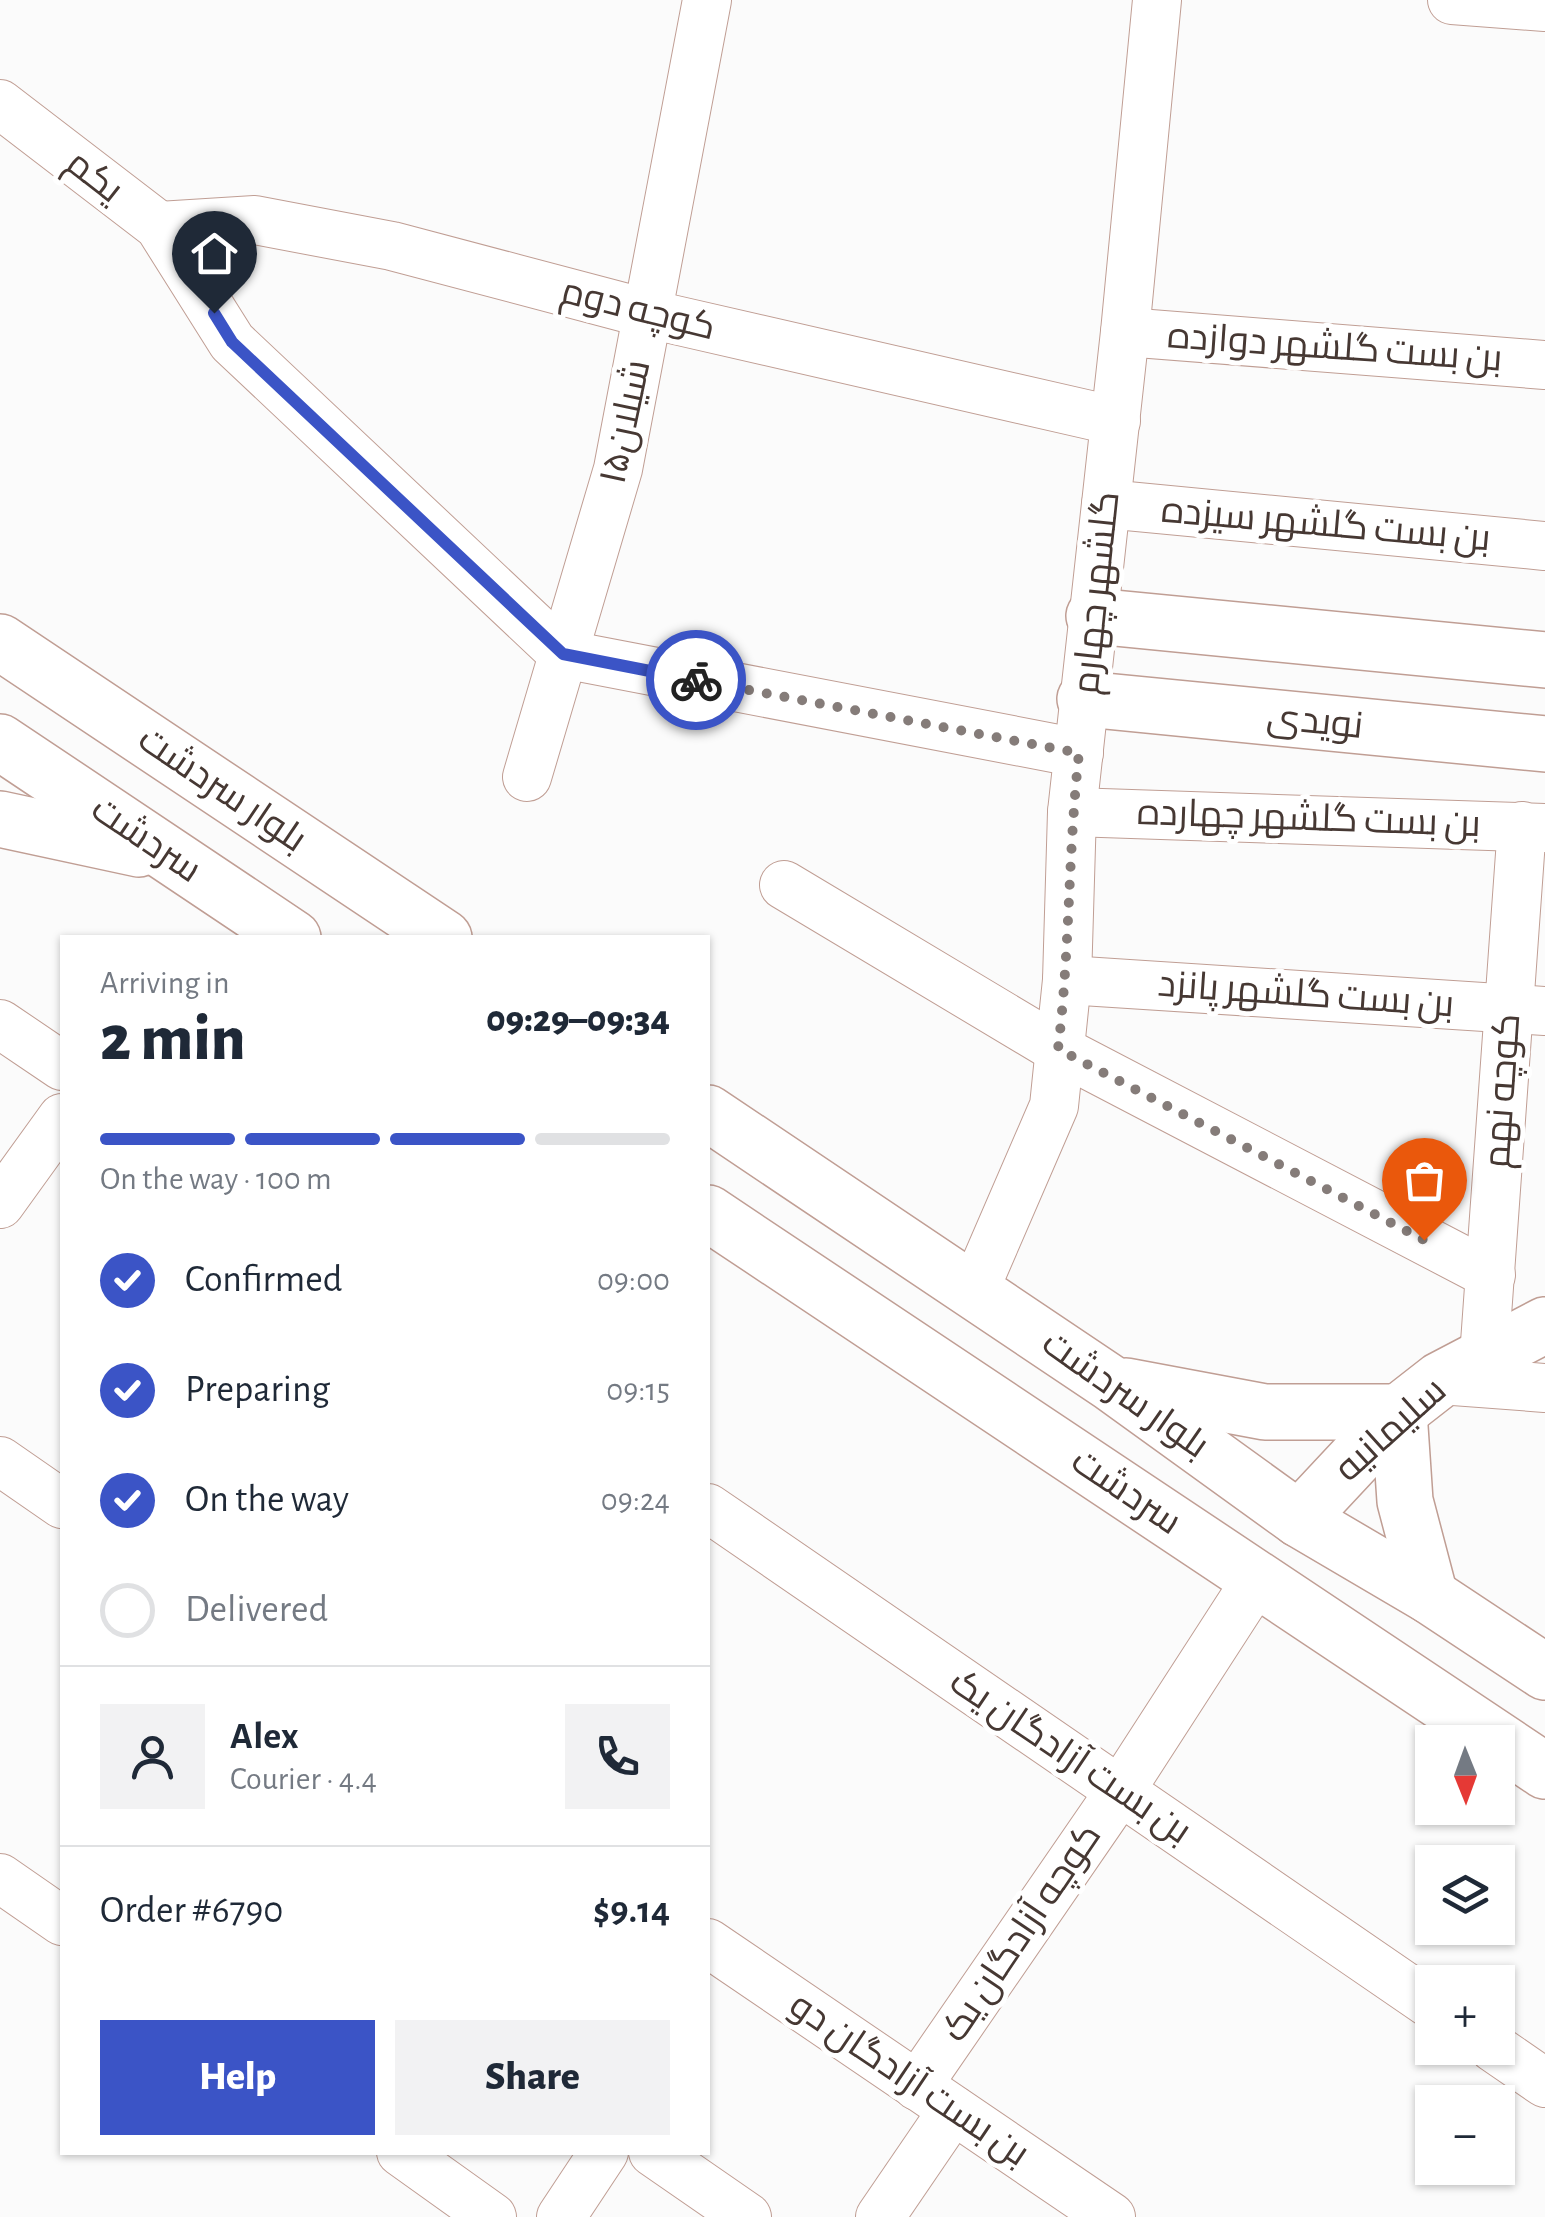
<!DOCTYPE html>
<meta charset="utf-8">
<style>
body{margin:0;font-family:"Alegreya Sans",Cairo,sans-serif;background:#f2f2f3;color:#1f2937;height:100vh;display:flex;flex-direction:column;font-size:38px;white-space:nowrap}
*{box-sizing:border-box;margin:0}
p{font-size:32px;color:#747a83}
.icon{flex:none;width:55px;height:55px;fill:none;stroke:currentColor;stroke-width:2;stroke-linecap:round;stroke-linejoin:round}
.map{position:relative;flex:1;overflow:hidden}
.drawer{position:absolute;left:60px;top:935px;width:650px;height:1220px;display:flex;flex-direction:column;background:#fff;border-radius:0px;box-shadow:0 2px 8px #0004}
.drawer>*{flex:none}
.needle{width:65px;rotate:179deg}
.buttons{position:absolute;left:1415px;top:1725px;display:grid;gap:20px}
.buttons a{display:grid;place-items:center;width:100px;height:100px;border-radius:0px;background:#fff;box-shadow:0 2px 8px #0004;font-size:50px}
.pin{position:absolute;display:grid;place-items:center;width:85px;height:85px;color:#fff;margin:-102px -42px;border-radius:50% 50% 50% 0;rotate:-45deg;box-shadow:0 0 10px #0007}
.pin .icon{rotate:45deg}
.courier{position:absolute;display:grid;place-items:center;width:100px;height:100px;margin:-50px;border:8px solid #3b54c6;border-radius:50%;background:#fff;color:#222;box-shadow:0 2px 12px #0007}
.head em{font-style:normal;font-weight:800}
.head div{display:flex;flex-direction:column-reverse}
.head{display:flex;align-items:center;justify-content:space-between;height:170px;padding:0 40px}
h1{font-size:65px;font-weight:800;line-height:75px}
.bar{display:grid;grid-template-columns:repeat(4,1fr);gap:15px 10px;align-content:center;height:120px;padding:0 40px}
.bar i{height:12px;border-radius:8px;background:#e0e1e3}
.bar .current{background:#3b54c6}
.bar p{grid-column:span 4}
.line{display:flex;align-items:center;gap:25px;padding:0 40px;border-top:2px solid #e0e1e3}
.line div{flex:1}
.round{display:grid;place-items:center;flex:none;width:105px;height:105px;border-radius:0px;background:#f2f2f3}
ol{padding:0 40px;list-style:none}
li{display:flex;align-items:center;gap:30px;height:110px}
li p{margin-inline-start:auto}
li .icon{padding:10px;border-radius:50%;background:#3b54c6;color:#fff;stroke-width:4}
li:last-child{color:#747a83}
li i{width:55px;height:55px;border:5px solid #e0e1e3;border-radius:50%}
.button{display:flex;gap:20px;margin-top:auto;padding:20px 40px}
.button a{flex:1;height:115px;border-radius:0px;background:#3b54c6;color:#fff;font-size:40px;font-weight:800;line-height:115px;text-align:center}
.button a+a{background:#f2f2f3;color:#1f2937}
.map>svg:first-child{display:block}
</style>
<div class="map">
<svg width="1545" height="2217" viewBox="0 0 1545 2217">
<rect width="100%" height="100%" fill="#fbfbfb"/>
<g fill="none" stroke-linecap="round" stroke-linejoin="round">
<g stroke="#c09e94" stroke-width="50">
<g id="street">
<polyline points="1452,0 1545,7"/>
<polyline points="0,104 159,226 232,342 563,654 1079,753"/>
<polyline points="159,226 255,220 392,246 649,314 1116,421"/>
<polyline points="1125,332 1545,365"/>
<polyline points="1106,504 1545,546"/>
<polyline points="527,777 618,469 707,0"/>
<polyline points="1072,812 1545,828"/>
<polyline points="784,885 1058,1049 1491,1275"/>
<polyline points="1067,980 1545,1011"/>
<polyline points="0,1024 62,1066"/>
<polyline points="0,1204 62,1118"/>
<polyline points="974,1291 1054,1106 1067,980 1072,812 1125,332 1157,0"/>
<polyline points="1484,1357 1522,826"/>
<polyline points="1440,1380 1545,1388"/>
<polyline points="0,1461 62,1504"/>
<polyline points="708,1508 1432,2005"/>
<polyline points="0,1878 62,1921"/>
<polyline points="708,1943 1111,2217"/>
<polyline points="1494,2048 1545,2083"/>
<polyline points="917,2086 1120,1791 1257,1579"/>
<polyline points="401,2152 492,2217"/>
<polyline points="653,2152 747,2217"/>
<polyline points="561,2217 604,2152"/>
<polyline points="880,2217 953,2110"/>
</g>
</g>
<g stroke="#c09e94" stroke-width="58">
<g id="secondary">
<polyline points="1094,616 1545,660"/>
<polyline points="1085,699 1545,744"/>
<polyline points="1299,1519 1399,1412 1440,1380 1545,1325"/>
</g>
</g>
<g stroke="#c09e94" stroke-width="58">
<g id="primary">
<polyline points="0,642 444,938"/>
<polyline points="0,742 293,938"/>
<polyline points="0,819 139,849"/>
<polyline points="708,1113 1112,1384 1299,1519 1430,1596 1545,1672"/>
<polyline points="708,1213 1545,1771"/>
<polyline points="1126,1386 1265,1412 1399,1412 1405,1501 1430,1596"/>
</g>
</g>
<use href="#street" stroke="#fff" stroke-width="48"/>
<use href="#secondary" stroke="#fff" stroke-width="55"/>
<use href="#primary" stroke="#fff" stroke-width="55"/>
</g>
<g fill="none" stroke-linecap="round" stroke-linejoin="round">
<path stroke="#857c79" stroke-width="10" stroke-dasharray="0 18" d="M 696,680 L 1079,753 C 1068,852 1070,951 1058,1049 L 1424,1240"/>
<polyline stroke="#3b54c6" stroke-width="12" points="214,313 232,342 563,654 696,680"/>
</g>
<g text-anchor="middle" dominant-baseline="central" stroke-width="10" stroke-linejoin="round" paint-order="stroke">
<g font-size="38" fill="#463833" stroke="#fff">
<text transform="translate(94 177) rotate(38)">یکم</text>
<text transform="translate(638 310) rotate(14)">کوچه دوم</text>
<text transform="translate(1335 348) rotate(4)">بن بست گلشهر دوازده</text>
<text transform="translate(626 422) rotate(-78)">شیلان۱۵</text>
<text transform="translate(1326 525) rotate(5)">بن بست گلشهر سیزده</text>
<text transform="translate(1097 593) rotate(-84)">گلشهر چهارم</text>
<text transform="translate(1315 722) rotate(6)">نویدی</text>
<text transform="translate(222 790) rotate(34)">بلوار سردشت</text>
<text transform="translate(1309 819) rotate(2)">بن بست گلشهر چهارده</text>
<text transform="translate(146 840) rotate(34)">سردشت</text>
<text transform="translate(1306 995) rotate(4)">بن بست گلشهر پانزد</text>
<text transform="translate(1503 1091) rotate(-86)">کوچه نهم</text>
<text transform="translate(1125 1395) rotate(35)">بلوار سردشت</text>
<text transform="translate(1391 1430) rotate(-42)">سلیمانیه</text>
<text transform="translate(1126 1492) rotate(34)">سردشت</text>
<text transform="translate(1070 1757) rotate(34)">بن بست آزادگان یک</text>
<text transform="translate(1022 1933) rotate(-56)">کوچه آزادگان یک</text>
<text transform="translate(909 2080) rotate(34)">بن بست آزادگان دو</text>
</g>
</g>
</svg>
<div class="buttons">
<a><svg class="needle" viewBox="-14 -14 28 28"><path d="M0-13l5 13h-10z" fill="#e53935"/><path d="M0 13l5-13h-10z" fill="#747a83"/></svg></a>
<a><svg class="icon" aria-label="layers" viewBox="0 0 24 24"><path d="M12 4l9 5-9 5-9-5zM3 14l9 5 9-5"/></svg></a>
<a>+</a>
<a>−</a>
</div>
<div class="pin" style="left:1424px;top:1240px;background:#ea580c"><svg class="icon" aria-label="bag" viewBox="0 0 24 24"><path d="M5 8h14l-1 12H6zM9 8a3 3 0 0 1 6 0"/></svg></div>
<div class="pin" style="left:214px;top:313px;background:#1f2937"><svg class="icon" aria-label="home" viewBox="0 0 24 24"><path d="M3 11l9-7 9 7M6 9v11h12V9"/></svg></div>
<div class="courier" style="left:696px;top:680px"><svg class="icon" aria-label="bike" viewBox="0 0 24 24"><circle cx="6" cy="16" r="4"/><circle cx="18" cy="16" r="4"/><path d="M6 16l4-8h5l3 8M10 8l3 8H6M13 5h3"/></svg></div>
<section class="drawer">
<div class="head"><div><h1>2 min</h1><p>Arriving in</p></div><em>09:29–09:34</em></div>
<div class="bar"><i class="current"></i><i class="current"></i><i class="current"></i><i></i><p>On the way · 100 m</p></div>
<ol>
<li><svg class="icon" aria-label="check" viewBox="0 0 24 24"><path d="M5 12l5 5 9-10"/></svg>Confirmed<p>09:00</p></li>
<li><svg class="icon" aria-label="check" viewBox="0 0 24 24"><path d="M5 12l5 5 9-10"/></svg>Preparing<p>09:15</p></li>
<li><svg class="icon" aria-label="check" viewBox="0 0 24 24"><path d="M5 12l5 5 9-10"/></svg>On the way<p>09:24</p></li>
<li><i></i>Delivered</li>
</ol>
<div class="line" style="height:180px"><a class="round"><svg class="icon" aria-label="person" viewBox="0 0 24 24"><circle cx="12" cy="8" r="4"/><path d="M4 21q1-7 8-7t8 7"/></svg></a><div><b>Alex</b><p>Courier · 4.4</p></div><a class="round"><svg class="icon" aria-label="phone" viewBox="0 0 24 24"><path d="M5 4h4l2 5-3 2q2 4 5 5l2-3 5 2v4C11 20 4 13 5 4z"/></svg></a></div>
<div class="line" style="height:130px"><div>Order #6790</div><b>$9.14</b></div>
<div class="button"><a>Help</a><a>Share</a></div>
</section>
</div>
